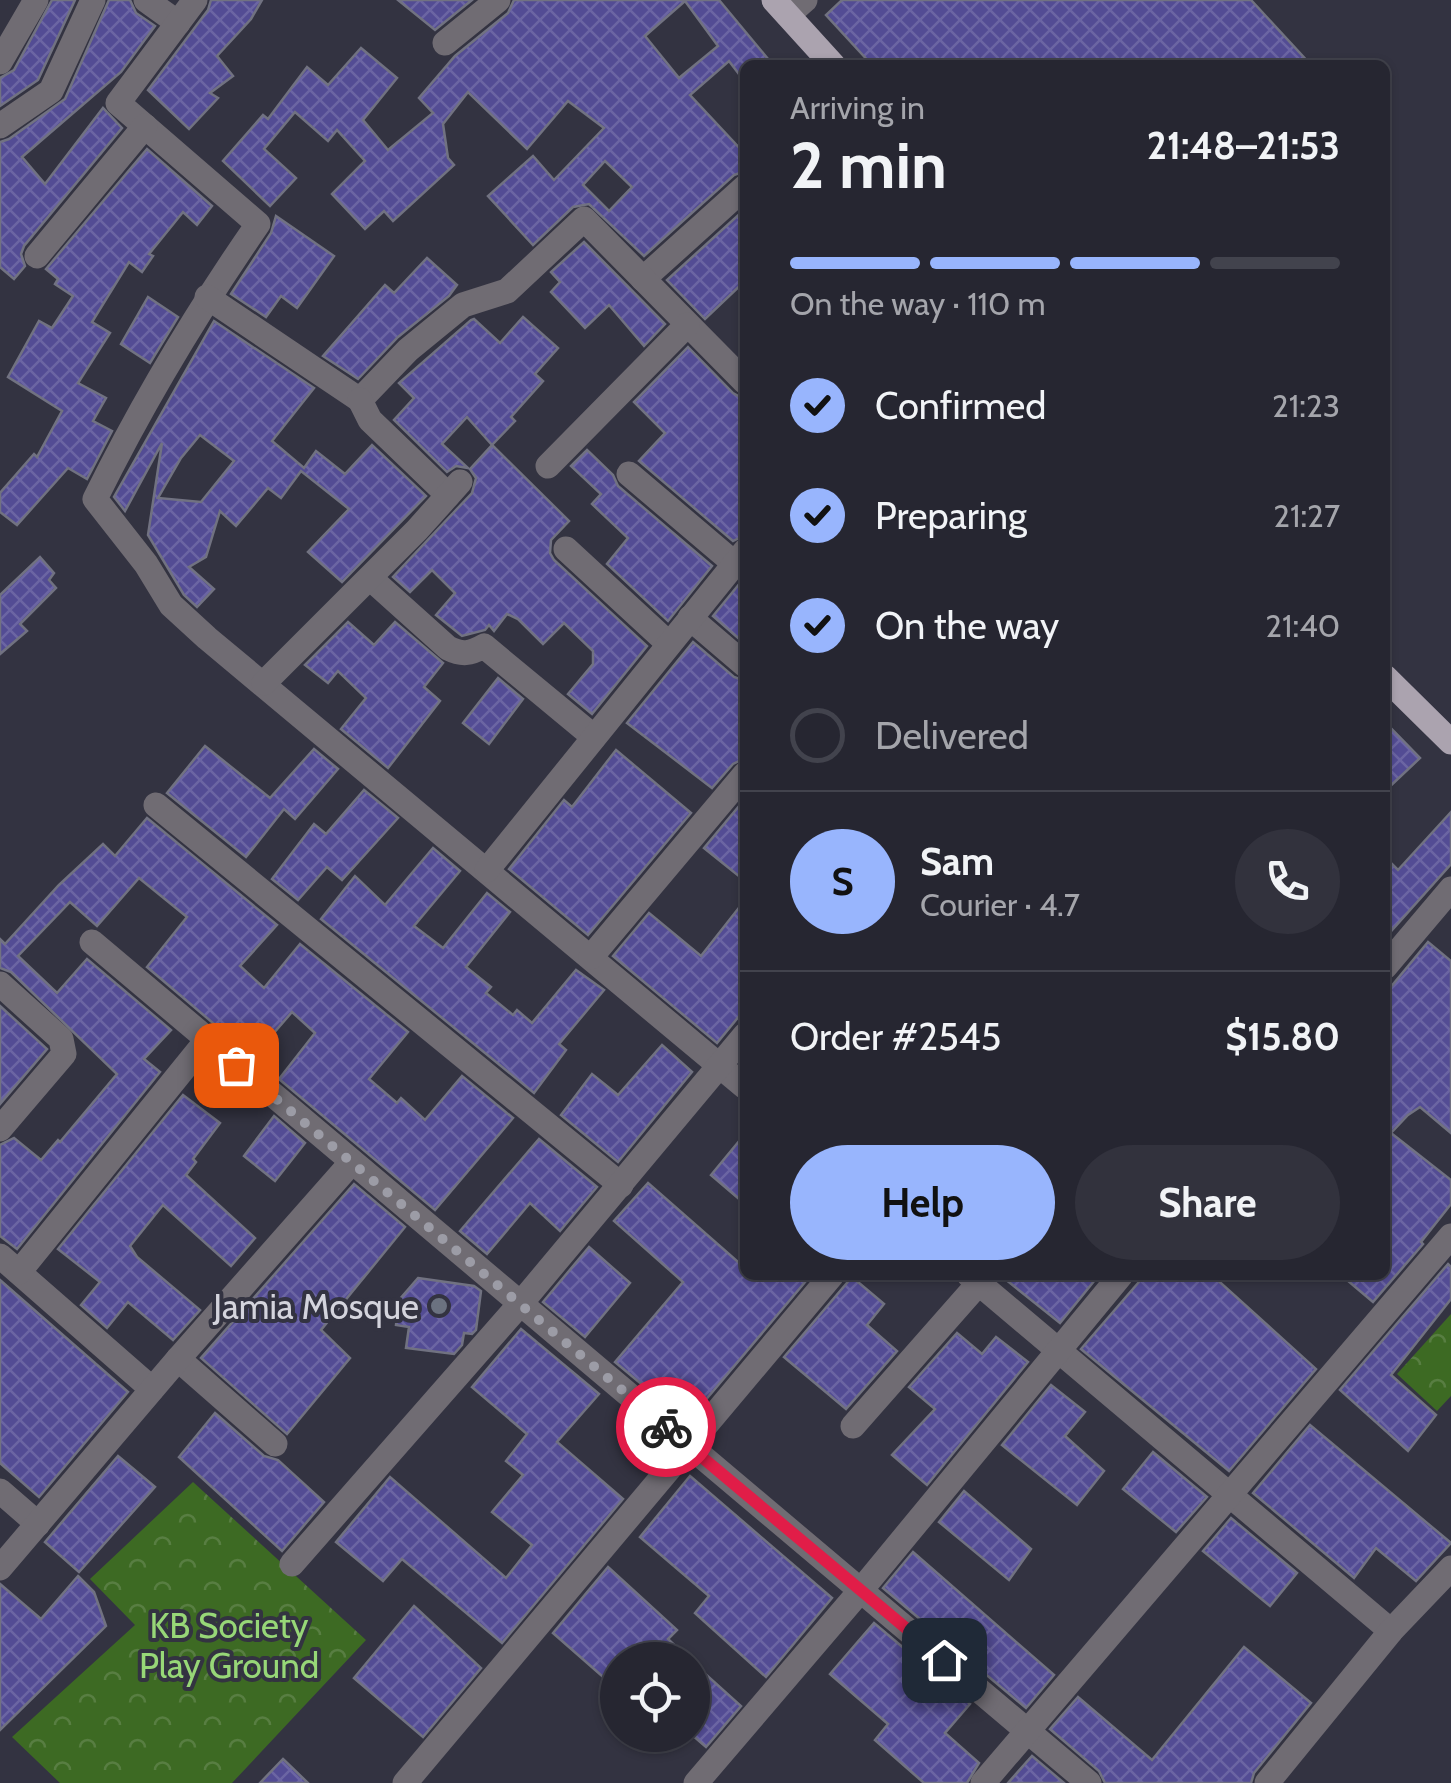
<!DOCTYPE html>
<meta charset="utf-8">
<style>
body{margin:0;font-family:Cabin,sans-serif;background:#32323d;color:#f1f3f6;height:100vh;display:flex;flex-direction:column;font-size:38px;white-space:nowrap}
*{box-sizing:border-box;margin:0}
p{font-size:32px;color:#a4a5ab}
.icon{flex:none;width:55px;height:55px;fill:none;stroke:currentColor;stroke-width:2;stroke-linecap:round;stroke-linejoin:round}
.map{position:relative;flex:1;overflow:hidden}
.sheet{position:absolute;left:740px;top:60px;width:650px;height:1220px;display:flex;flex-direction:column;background:#262631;border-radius:15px;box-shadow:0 2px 8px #0004,0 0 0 2px #42434d}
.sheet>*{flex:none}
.tools{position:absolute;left:600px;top:1642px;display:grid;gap:20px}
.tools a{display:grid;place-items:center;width:110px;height:110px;border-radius:50%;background:#262631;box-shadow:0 2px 8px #0004,0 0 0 2px #42434d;font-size:50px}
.pin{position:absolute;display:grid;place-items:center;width:85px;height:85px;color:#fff;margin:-42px;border-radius:20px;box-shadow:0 5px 15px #0006}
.courier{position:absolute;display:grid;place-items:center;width:100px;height:100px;margin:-50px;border:8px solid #e11d48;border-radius:50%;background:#fff;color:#222;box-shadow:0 2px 12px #0007}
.headline em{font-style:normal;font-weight:700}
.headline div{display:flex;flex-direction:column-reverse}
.headline{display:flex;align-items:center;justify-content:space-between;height:170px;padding:0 50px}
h1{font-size:65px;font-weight:700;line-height:75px}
.bar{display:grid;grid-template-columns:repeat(4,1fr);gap:15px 10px;align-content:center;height:120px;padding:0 50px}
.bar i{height:12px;border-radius:8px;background:#42434d}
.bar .on{background:#98b5fd}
.bar p{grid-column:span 4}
.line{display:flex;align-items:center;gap:25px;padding:0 50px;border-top:2px solid #42434d}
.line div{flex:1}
.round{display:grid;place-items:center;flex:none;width:105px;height:105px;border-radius:52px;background:#32323d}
ol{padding:0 50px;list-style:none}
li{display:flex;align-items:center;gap:30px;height:110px}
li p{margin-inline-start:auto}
li .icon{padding:10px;border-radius:50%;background:#98b5fd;color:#111;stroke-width:4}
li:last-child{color:#a4a5ab}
li i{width:55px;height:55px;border:5px solid #42434d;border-radius:50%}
.primary-button{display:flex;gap:20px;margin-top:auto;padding:20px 50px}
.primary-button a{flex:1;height:115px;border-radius:60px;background:#98b5fd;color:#111;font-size:40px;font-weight:700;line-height:115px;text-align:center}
.primary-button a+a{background:#32323d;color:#f1f3f6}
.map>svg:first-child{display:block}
</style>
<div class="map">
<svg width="1451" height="1783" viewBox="0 0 1451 1783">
<defs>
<pattern id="forest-crowns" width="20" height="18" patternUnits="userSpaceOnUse" patternTransform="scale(2.5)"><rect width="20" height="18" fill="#3d6a23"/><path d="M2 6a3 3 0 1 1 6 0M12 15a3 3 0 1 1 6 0" fill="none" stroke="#587e42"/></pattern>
<pattern id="building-cross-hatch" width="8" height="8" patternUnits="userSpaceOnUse" patternTransform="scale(2.5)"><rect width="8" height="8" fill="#534c94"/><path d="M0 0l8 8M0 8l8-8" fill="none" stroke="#6b65a3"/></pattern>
</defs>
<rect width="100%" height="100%" fill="#333341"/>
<g fill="url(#forest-crowns)">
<polygon points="1451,1314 1451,1396 1437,1411 1397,1374"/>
<polygon points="193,1482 366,1640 232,1783 60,1783 12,1737 135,1625 90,1579"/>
</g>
<g fill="url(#building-cross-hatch)" stroke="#717281" stroke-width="2.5" fill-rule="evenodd">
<polygon points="52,0 75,0 38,80 0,106 0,78 14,70"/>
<polygon points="109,0 130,0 136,13 155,26 121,72 22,157 45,184 103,108 122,128 24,246 21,254 25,266 14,279 0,267 0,142 9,139 65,99"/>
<polygon points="211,0 262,0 251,19 217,56 233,76 210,93 218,98 189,129 148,90 208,10"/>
<polygon points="398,0 472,0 435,30"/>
<path d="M 514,0 L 719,0 L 773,65 L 745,65 L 745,82 L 729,61 L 690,95 L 745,154 L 745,171 L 734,175 L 644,256 L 589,204 L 573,207 L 533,245 L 488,196 L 533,156 L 554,180 L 604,128 L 568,101 L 527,149 L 468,92 L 443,124 L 448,158 L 454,165 L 393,221 L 384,211 L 365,229 L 332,194 L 365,161 L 337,130 L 328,141 L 295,112 L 264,149 L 296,178 L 270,206 L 223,161 L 263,115 L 268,119 L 307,67 L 328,85 L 361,48 L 397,78 L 363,120 L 388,150 L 433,113 L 419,98 L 455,56 L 508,13 ZM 685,1 L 718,46 L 679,78 L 645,36 ZM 605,161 L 632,187 L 609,211 L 583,185 Z"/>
<polygon points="842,0 1251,0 1311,65 872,65 826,15"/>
<polygon points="147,149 212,206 197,225 183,212 149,254 153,256 142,272 129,262 92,322 110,333 78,383 106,398 93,421 112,431 87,479 68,468 17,525 0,512 0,493 34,454 37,457 62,411 8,377 39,321 52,328 73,296 55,284 58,279 46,269"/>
<polygon points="745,209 745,281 705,319 667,280"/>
<polygon points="276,216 334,256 297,308 281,296 266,317 231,294 271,233"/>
<polygon points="584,242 665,324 644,346 609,305 585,328 551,292 560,282 551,272"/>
<polygon points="427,258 457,285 449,296 398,337 358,379 323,356 385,285 394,293"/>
<polygon points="148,297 178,317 150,363 121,344"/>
<polygon points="523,317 558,348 535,374 543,381 511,417 515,421 492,445 467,417 442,444 468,468 456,466 447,472 394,420 414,398 399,383 471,320 474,319 500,343"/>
<path d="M 214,321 L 314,388 L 272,441 L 304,468 L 316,451 L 345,474 L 372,445 L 426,496 L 342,582 L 308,552 L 349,509 L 301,471 L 281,498 L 268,488 L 236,526 L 220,511 L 206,557 L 189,567 L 214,589 L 197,607 L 184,595 L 148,535 L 162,443 L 125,511 L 114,497 ZM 200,435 L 234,461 L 201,502 L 158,498 L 181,458 Z"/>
<polygon points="688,347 733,393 745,400 745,535 733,541 639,461 665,433 634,402"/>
<polygon points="492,445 569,521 551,540 550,553 554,560 647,646 592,714 568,694 593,664 593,651 564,623 543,644 518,619 507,614 494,631 489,625 485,630 462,636 436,615 455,593 432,570 410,592 393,577 472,493 476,478 470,469"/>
<polygon points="587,450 613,475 618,486 712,566 668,621 607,564 628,538 592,504 601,494 571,466"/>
<polygon points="40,557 54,573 49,580 56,588 20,624 27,631 0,654 0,595"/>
<polygon points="745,577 745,644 713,616"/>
<polygon points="348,622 374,645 395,622 443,663 424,687 440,701 388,768 341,729 366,698 338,671 328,683 305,665"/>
<polygon points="693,642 734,677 745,681 745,758 733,764 712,788 627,723"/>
<polygon points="498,678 523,699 489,744 463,723"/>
<polygon points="1385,722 1420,758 1385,791"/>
<polygon points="205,746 270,798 314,749 338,769 295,819 284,809 246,857 167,793"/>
<polygon points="616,750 691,813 588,935 509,869 564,800 572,807"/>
<polygon points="364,790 398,818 342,880 327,867 298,900 272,879 314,824 326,834"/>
<polygon points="745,799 745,881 704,848"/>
<polygon points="1451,812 1451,864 1385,938 1385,857 1398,870"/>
<polygon points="147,818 277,925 240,966 264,988 300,944 408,1032 369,1079 397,1103 401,1098 425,1120 462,1076 513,1118 435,1210 279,1079 315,1033 292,1012 253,1057 147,967 187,917 139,878 97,926 70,902 18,956 57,993 87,959 171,1030 144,1059 160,1072 17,1249 0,1236 0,1145 14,1138 41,1160 58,1140 60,1142 117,1074 11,972 0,968 0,939 5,944 59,885 103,844 115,856"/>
<polygon points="433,848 460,871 414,926 443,948 487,893 510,912 466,967 491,987 486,993 513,1015 517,1010 532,1023 576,970 604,990 559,1044 566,1050 534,1093 321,919 355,876 385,905"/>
<polygon points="745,900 745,1009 717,1043 613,956 649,913 701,956"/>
<polygon points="1428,942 1451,961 1451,1133 1420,1107 1408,1115 1391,1133 1451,1180 1451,1204 1421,1242 1423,1244 1373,1302 1341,1275 1385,1275 1385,994"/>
<polygon points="0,1006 47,1049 0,1104"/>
<polygon points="662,1045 692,1072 618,1162 561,1115 592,1074 618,1095"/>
<polygon points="183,1095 220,1123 193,1159 196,1162 186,1175 255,1238 231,1266 163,1205 130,1246 137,1257 200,1310 173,1340 128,1302 107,1328 81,1305 100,1282 58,1249"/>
<polygon points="274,1116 305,1143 275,1181 244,1156"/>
<polygon points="745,1134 745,1204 711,1175"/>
<polygon points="539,1139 597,1187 560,1231 530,1203 487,1254 460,1231"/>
<polygon points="648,1183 745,1268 745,1275 811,1275 687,1422 615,1362 683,1282 614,1221"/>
<polygon points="354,1184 405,1227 321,1330 350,1358 287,1434 201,1358"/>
<polygon points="589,1247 630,1283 585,1337 543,1302"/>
<polygon points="1448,1264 1451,1267 1451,1299 1391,1375 1436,1415 1408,1451 1340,1390"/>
<polygon points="1000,1275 1099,1275 1060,1323"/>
<polygon points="1145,1275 1212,1275 1316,1369 1229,1471 1081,1349"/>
<polygon points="852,1277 884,1304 867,1325 897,1351 846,1409 784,1357"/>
<polygon points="418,1278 474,1286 481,1291 476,1330 472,1334 464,1333 462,1345 454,1354 406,1348 409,1327 396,1325 399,1300"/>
<polygon points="0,1280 128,1392 39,1497 0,1463"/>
<polygon points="521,1329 599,1394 557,1442 623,1499 502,1643 402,1559 383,1581 336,1542 390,1477 506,1578 532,1545 492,1512 523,1475 506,1461 527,1434 472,1387"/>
<polygon points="957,1333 982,1354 996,1337 1028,1362 927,1485 892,1455 935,1409 909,1387"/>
<polygon points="1051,1385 1085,1412 1065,1436 1104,1471 1077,1505 1002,1445"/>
<polygon points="215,1413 264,1456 278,1460 324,1502 282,1551 179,1457"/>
<polygon points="1310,1425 1451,1543 1416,1581 1376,1548 1354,1578 1253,1493"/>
<polygon points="1153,1452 1207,1497 1176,1532 1123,1489"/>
<polygon points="118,1456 155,1487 79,1572 45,1542"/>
<polygon points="690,1476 832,1598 766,1677 695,1613 709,1596 640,1537"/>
<polygon points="964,1491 1031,1549 1009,1580 939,1522"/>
<polygon points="1231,1518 1297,1573 1270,1606 1203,1551"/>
<polygon points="913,1552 1054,1675 1026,1708 883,1588"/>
<polygon points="608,1567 677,1630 668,1639 690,1660 618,1660 618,1690 553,1633"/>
<polygon points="78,1576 94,1592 106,1626 0,1730 0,1584 41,1619"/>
<polygon points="414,1606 481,1668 423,1737 354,1678"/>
<polygon points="874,1623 970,1704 945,1733 979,1763 967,1783 924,1783 875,1740 888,1724 830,1674"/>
<polygon points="1244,1647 1311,1703 1254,1773 1251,1783 1105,1783 1099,1771 1050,1729 1078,1697 1152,1760"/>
<polygon points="692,1662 741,1706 706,1747 692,1735"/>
<polygon points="1032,1756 1064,1783 1008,1783"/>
<polygon points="283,1759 308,1783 260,1783"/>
</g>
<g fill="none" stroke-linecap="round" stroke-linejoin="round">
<g stroke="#706c73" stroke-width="25">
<polyline points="146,0 178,23"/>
<path d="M 195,0 L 118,103 L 258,224 C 197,312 142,404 95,499 L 146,564 L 171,605 L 207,638 L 745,1087"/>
<polyline points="788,15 805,0"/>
<polyline points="445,43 498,0"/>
<polyline points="0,62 36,0"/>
<polyline points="0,126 51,91 93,0"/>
<polyline points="37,256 145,126"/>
<polyline points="643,279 745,187"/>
<polyline points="207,297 360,400 408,350 463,305 507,291 584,219 745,382"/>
<polyline points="360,400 370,420 448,495"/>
<polyline points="548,466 687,325"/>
<polyline points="629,474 735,564"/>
<polyline points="566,549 669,644"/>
<path d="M 370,578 L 448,648 C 462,655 470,654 484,646 L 594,737"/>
<polyline points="690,618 745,665"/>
<polyline points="264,683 417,530 460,482"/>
<polyline points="156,805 621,1185"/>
<polyline points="487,870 745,551"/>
<polyline points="92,942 1089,1783"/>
<polyline points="591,957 745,774"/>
<polyline points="1385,967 1451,889"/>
<polyline points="0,984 61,1039 64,1054 0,1129"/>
<polyline points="0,1256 152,1389"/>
<polyline points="19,1272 207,1040"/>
<polyline points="969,1275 1391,1631"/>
<polyline points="178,1359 275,1444"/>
<polyline points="853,1426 979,1283"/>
<polyline points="0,1491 38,1524"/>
<polyline points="292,1564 521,1303 745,1035"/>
<polyline points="0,1568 178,1359 351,1163"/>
<polyline points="405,1783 832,1275"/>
<polyline points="696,1783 861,1590 1121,1275"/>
<polyline points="983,1783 1451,1236"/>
<polyline points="1267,1783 1391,1631 1451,1568"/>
</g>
<g stroke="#aba3af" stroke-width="25">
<polyline points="774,0 833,65"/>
<polyline points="1385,677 1451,742"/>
</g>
</g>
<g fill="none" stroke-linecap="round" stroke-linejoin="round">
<polyline stroke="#9c9ca6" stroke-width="10" stroke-dasharray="0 18" points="236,1065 666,1427"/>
<polyline stroke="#e11d48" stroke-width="12" points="666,1427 944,1660"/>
</g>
<circle fill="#6b7280" stroke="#333341" stroke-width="4" cx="439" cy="1306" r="10"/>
<g text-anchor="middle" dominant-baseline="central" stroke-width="8" stroke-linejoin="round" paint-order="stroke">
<g font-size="35" fill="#d4d4dd" stroke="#333341" text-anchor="end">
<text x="419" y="1306">Jamia Mosque</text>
</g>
<g font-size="35" fill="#97d777" stroke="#333341">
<text x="229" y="1625">KB Society<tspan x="229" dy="40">Play Ground</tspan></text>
</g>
</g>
</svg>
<div class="tools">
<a><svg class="icon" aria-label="locate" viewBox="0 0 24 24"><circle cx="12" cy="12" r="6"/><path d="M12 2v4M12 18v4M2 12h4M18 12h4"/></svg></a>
</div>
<div class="pin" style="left:236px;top:1065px;background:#ea580c"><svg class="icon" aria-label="bag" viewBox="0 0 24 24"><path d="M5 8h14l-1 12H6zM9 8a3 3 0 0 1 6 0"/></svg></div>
<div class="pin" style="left:944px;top:1660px;background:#1f2937"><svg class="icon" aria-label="home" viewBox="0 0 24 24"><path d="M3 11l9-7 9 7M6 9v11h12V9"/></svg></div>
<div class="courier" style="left:666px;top:1427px"><svg class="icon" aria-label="bike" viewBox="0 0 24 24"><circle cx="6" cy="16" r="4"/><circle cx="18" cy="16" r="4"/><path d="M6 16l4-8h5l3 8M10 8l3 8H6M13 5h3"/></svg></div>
<section class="sheet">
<div class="headline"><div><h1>2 min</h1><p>Arriving in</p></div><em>21:48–21:53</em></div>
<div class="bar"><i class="on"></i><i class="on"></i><i class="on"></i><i></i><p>On the way · 110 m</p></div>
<ol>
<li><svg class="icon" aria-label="check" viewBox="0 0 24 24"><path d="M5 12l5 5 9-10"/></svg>Confirmed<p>21:23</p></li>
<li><svg class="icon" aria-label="check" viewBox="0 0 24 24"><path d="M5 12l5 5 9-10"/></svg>Preparing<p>21:27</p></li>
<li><svg class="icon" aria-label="check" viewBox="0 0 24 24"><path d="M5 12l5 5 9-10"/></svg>On the way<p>21:40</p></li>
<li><i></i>Delivered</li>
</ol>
<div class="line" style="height:180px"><b class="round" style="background:#98b5fd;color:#111">S</b><div><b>Sam</b><p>Courier · 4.7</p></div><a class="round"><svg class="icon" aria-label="phone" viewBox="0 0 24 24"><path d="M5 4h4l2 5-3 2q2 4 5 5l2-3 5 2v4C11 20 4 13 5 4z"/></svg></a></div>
<div class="line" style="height:130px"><div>Order #2545</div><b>$15.80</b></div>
<div class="primary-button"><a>Help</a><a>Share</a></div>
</section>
</div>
